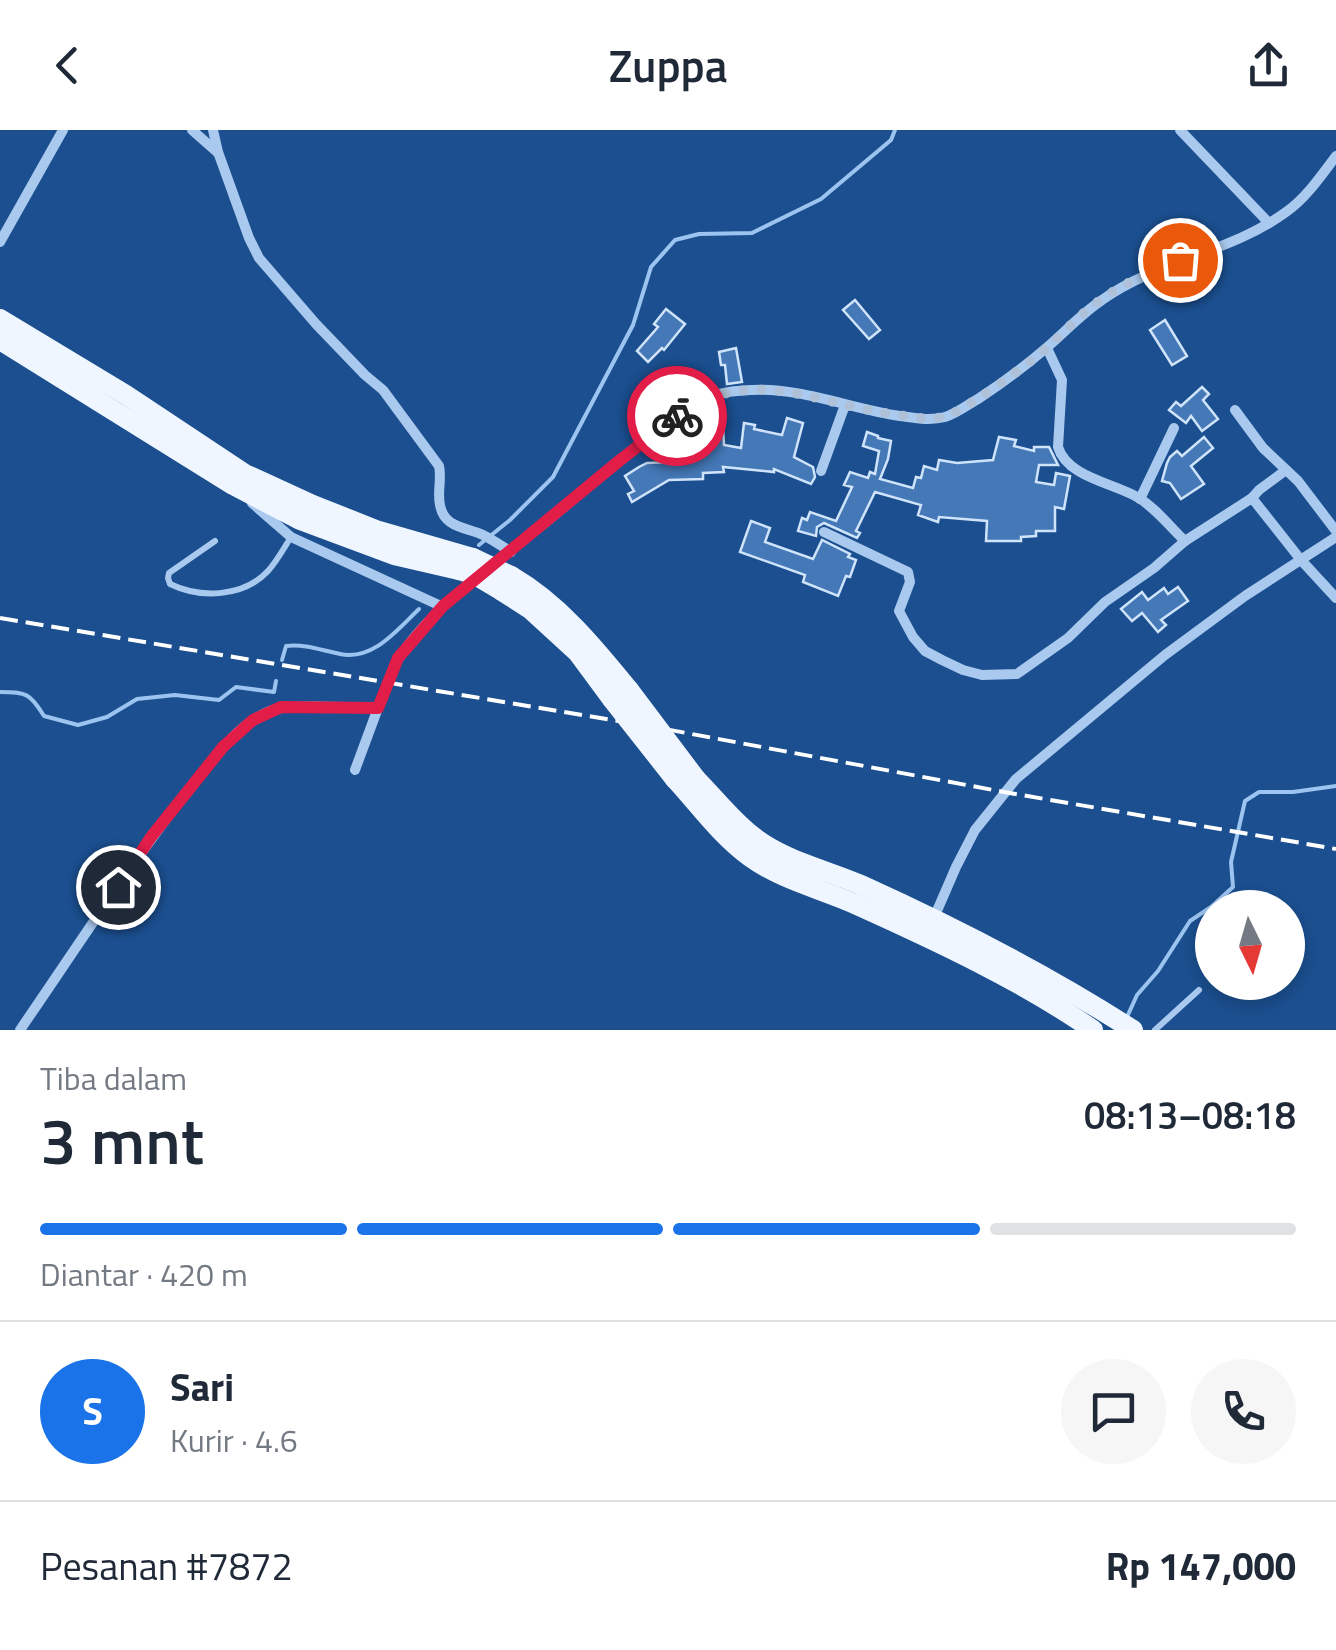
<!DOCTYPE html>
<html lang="id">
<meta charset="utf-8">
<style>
body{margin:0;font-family:"Titillium Web",sans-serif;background:#f6f6f7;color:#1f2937;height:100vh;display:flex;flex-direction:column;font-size:38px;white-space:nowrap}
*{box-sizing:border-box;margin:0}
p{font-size:32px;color:#747a83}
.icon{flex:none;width:55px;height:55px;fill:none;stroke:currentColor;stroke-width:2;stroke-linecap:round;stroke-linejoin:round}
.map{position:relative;height:900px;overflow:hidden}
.drawer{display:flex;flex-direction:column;background:#fff;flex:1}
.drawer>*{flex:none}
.needle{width:65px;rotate:175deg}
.fabs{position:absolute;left:1195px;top:760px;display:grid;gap:20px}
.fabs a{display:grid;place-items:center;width:110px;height:110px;border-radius:50%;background:#fff;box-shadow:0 5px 15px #0003;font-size:50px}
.pin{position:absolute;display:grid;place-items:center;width:85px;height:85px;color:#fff;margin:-42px;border:5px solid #fff;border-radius:50%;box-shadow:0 2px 10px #0007}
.courier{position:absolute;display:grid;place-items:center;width:100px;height:100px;margin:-50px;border:8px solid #e11d48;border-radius:50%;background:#fff;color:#222;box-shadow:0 2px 12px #0007}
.headline em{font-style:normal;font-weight:600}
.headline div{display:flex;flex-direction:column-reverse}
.headline{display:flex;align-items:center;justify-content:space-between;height:170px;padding:0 40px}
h1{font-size:65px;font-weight:600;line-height:75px}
.bar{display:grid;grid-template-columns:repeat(4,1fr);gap:15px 10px;align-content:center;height:120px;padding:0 40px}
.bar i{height:12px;border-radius:8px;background:#e0e1e3}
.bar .active{background:#1a73e8}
.bar p{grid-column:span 4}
.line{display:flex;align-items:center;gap:25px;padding:0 40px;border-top:2px solid #e0e1e3}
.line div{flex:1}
.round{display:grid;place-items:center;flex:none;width:105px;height:105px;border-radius:52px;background:#f6f6f7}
header{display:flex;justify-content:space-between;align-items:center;height:130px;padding:0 40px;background:#fff;font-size:45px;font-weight:600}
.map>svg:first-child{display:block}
</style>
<header><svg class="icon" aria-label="back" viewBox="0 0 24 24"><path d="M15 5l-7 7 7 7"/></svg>Zuppa<svg class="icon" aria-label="share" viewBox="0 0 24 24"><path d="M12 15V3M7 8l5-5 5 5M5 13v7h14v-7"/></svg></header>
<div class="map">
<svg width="1336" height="900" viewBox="0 0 1336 900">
<rect width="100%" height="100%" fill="#1b4f8f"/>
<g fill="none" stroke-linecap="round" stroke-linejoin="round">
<g stroke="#9cc4f0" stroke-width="4">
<polyline points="479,415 510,390 553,347 633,195 651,137 675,110 699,104 752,103 821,69 891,10 895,0"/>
<path d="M 282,530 L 286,516 C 306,514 320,520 340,524 C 373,531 397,500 419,479"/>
<path d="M 0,562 C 26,562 30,563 44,586 L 78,595 L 107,587 L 137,569 L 175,565 L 219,570 L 236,557 L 274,562 L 276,551"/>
<polyline points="1127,887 1137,865 1158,841 1190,791 1211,777 1233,757 1231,732 1245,671 1259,662 1293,662 1336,656"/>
</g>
</g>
<g fill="#4478b7" stroke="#cfe3fa" stroke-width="2.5">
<polygon points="855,170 880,200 869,209 843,180"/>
<polygon points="666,179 685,194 664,220 662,218 648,232 637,221 658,197 654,194"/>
<polygon points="1165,190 1187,226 1172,235 1150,200"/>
<polygon points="736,218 742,252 727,254 725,235 721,235 719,222"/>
<polygon points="1202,257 1209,264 1203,270 1218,289 1202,301 1191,286 1186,293 1169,280 1176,272 1181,276"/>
<polygon points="787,288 803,293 794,327 813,337 815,347 811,354 774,339 774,342 723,337 724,342 703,343 703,349 669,350 632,372 628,364 634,361 625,346 639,337 647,333 671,332 671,328 684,328 680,299 723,295 724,315 741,318 744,293 755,295 754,299 782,305"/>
<polygon points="867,302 878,306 878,308 891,311 888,329 880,349 913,358 916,347 921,348 924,336 937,340 939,330 957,333 993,330 999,307 1016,310 1014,316 1034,321 1034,317 1049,317 1058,335 1039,335 1036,352 1054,355 1056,343 1070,346 1064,379 1055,377 1055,401 1036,401 1036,406 1021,407 1021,411 986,411 987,391 939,387 938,392 918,385 921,375 875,362 856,401 860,403 857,408 824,393 817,397 816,406 798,401 802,388 807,390 810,382 836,391 852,357 844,355 850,342 868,348 870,342 875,344 879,321 863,316"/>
<polygon points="1204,307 1213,318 1191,336 1204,354 1181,369 1170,353 1162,351 1167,333 1170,327 1177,321 1182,326"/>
<polygon points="751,391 770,398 765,412 813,429 822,410 850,424 848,427 856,430 850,447 846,446 838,466 803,452 805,445 740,422"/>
<polygon points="1178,457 1188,471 1161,490 1166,495 1158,502 1142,483 1132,491 1121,479 1142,462 1148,470 1164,458 1168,464"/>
</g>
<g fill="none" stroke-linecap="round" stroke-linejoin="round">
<g stroke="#a9c9ee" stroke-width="6">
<path d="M 215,411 L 169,443 L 168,448 L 170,454 C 201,469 244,467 268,441 C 277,431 284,418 291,407"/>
<polyline points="1155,900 1199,860"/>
</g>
<g stroke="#a9c9ee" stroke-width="10">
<polyline points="192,0 217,22"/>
<path d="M 213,0 L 218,22 L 249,108 L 259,128 L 316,194 L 365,245 L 383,260 L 439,336 C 442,349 437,362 440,375 C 444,398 466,397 483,405 C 493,410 502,416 511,422"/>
<polyline points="1180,0 1269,93"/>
<polyline points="0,112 63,0"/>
<path d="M 1047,218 L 1062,250 L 1058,317 C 1067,347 1113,353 1137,367 C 1155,377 1170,397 1185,411"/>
<polyline points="1235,280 1263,318 1298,351 1336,401"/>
<polyline points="821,341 845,275"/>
<polyline points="1252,368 1259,360 1286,340"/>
<polyline points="1140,369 1174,298"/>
<polyline points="252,373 291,407 443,477"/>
<polyline points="824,402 908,442 910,452 899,481 913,507 925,521 942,530 963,540 982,545 1017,544 1068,508 1105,472 1154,438 1185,411 1252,368 1301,430 1336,468"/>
<path d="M 393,539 C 420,484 503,428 551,388 C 582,362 612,336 644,311 C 663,296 684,278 706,268 C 720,262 736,261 751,260 C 801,257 851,279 900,286 C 915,288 930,291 945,287 C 957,283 967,275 978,269 C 1001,254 1024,237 1045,219 C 1064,203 1081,184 1102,170 C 1158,130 1230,123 1286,82 C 1306,68 1321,46 1336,26"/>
<polyline points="355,640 378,578"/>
<polyline points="933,790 956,737 975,700 1016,649 1165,525 1245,466 1336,407"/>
<path d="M 20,900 C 77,817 131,733 193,654 C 215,628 237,594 270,581 C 291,573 352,578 378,578 L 388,553"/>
</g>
<g stroke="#f0f6ff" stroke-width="20">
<polyline points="0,189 126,265 245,344 313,375 376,400 473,428"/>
<polyline points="0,210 233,355 300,390 394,425 459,440"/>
<path d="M 511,446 C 559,474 594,517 629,560"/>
<polyline points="502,461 530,479 578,523 612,569"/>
<path d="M 675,649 C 699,675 721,706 750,727 C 780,749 821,759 855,774 C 935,810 1021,850 1093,900"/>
<path d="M 696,649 C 714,667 730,688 750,704 C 781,730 824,739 861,755 C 954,797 1047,845 1133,900"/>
</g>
<polyline stroke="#fff" stroke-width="4" stroke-dasharray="18 8" stroke-linecap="butt" points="0,488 654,597 1004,662 1336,719"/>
<polyline stroke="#a9c9ee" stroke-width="10" points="388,553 393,539"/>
<g stroke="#f0f6ff" stroke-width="20">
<polyline points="473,428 511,446"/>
<polyline points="459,440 475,445 502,461"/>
<polyline points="629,560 696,649"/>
<polyline points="612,569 675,649"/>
</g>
</g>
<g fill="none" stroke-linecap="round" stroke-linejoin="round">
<path stroke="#afc1d8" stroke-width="10" stroke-dasharray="0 18" d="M 677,286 C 754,234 811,273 892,284 C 907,286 922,290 937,288 C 953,286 966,276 979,268 C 1002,253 1025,236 1047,218 C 1060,206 1072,193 1086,181 C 1114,158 1146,143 1180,130"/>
<polyline stroke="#e11d48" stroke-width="12" points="118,757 151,707 223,617 253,590 281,577 378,578 398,528 443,476 619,331 677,286"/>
</g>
</svg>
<div class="fabs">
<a><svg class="needle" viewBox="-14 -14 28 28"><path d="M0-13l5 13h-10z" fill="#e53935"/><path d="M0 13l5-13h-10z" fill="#747a83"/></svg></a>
</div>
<div class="pin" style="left:1180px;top:130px;background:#ea580c"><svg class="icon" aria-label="bag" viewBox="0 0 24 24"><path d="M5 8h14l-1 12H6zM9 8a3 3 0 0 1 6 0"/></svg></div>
<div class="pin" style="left:118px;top:757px;background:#1f2937"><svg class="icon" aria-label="home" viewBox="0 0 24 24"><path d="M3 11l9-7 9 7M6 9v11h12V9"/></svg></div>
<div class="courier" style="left:677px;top:286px"><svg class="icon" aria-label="bike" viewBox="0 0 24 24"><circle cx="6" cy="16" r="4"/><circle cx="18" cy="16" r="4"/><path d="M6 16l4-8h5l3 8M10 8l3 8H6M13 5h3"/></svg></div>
</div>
<section class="drawer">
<div class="headline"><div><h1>3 mnt</h1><p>Tiba dalam</p></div><em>08:13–08:18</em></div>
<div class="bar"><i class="active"></i><i class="active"></i><i class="active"></i><i></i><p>Diantar · 420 m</p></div>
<div class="line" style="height:180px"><b class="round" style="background:#1a73e8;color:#fff">S</b><div><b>Sari</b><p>Kurir · 4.6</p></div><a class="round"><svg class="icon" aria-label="chat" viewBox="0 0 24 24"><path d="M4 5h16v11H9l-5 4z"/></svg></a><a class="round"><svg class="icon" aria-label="phone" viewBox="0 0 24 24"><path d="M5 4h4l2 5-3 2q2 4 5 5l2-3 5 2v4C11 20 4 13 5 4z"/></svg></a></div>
<div class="line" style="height:130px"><div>Pesanan #7872</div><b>Rp 147,000</b></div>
</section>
